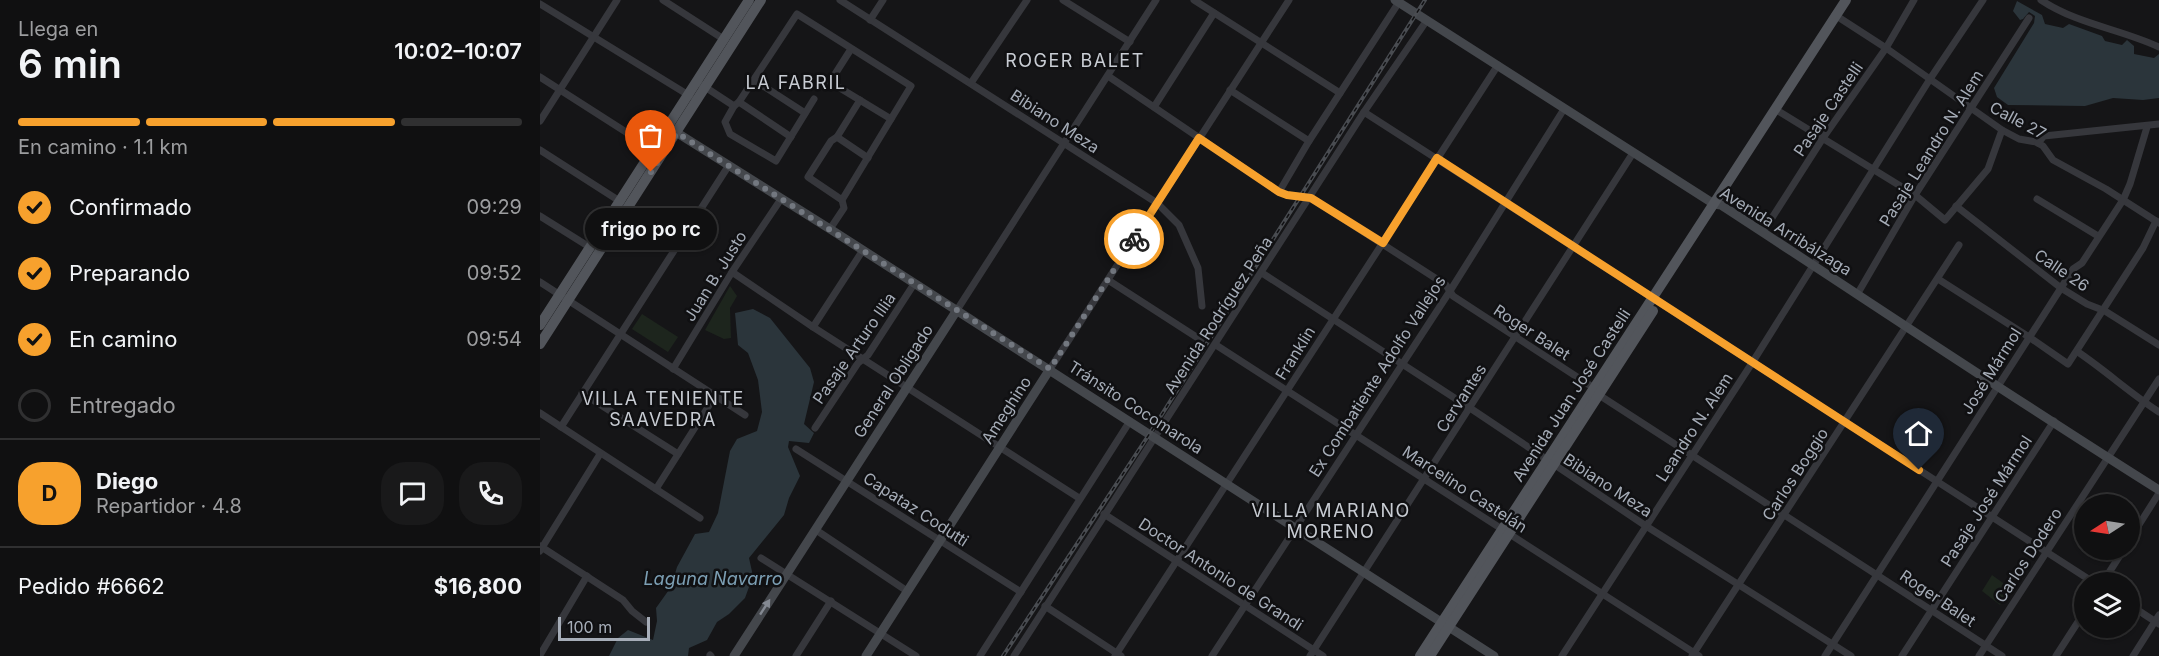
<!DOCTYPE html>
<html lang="es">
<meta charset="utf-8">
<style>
body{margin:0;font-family:Inter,sans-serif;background:#19191a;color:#f1f3f6;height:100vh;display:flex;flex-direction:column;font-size:22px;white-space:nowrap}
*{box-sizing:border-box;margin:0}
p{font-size:20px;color:#9c9d9f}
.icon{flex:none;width:33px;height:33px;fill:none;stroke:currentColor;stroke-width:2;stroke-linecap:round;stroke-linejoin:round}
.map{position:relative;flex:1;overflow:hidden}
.details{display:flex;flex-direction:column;background:#101011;width:540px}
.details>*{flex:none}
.needle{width:39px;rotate:258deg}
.fabs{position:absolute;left:1534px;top:494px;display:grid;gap:12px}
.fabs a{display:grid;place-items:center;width:66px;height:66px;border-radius:50%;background:#101011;box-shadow:0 2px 4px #0004,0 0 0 2px #303031;font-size:30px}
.scale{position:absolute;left:18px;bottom:15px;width:92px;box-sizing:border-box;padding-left:6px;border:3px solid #a6adb8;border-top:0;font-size:16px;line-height:21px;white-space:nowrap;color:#a6adb8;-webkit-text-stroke:4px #101012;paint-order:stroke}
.pin{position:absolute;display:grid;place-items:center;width:51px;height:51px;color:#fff;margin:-62px -26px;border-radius:50% 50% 50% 0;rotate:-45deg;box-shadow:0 0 6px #0007}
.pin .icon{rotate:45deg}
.courier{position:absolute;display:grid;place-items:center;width:60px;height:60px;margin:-30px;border:4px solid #f7a12d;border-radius:50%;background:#fff;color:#222;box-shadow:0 2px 8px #0007}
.bubble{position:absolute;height:42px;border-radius:21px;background:#101011;box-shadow:0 2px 4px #0004,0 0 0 2px #303031;font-size:20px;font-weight:600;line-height:42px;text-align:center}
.headline em{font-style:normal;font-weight:600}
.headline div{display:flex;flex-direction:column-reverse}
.headline{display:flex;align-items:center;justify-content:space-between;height:102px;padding:0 18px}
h1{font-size:39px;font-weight:600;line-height:45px}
.bar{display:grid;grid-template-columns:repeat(4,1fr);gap:9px 6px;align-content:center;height:72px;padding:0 18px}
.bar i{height:8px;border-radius:4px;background:#303031}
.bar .active{background:#f7a12d}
.bar p{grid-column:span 4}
.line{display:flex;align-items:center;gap:15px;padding:0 18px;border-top:2px solid #303031}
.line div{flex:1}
.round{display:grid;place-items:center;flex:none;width:63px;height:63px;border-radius:24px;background:#19191a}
ol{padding:0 18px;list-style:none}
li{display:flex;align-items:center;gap:18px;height:66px}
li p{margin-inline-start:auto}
li .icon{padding:6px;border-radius:50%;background:#f7a12d;color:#111;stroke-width:4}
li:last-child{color:#9c9d9f}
li i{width:33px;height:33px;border:3px solid #303031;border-radius:50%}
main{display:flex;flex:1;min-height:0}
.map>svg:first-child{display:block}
</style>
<main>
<section class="details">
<div class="headline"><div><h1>6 min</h1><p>Llega en</p></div><em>10:02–10:07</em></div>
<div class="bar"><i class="active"></i><i class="active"></i><i class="active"></i><i></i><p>En camino · 1.1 km</p></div>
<ol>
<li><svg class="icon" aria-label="check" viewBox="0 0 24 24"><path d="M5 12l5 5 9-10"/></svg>Confirmado<p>09:29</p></li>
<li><svg class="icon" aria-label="check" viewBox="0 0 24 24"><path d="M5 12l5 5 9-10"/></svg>Preparando<p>09:52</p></li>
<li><svg class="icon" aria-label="check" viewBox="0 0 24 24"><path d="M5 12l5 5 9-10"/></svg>En camino<p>09:54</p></li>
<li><i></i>Entregado</li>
</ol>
<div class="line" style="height:108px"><b class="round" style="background:#f7a12d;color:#111">D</b><div><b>Diego</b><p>Repartidor · 4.8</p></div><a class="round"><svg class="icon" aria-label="chat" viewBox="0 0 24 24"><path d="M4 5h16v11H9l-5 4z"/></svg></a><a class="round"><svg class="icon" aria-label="phone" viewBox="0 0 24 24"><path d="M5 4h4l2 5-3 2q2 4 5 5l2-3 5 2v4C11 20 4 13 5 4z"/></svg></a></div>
<div class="line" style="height:78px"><div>Pedido #6662</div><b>$16,800</b></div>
</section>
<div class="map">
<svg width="1619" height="656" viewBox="0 0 1619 656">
<rect width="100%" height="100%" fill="#151517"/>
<g fill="#1d251d">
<polygon points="190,286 197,296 190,308 191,338 184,339 165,330"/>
<polygon points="102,314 138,337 128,352 92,329"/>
<polygon points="1452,575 1470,588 1460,605 1442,591"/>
</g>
<g fill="#2b353b">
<polygon points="1477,1 1502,15 1505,24 1523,28 1529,24 1562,36 1565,41 1582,45 1587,40 1594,46 1594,54 1614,58 1619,54 1619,98 1603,100 1573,98 1545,106 1468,105 1457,97 1454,88 1494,23 1495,16 1489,12 1483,19 1480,20 1473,11"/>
<polygon points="213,309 230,318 270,368 274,382 264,424 274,433 269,443 249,441 248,447 260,476 249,498 244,515 209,558 213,576 205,598 189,614 177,622 167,640 149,648 148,656 69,656 78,638 88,630 113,640 117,621 116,608 131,587 137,567 155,534 169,532 178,513 190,451 197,439 217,431 222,412 218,380 208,353 198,345 195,313"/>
</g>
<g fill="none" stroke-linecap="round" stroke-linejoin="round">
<g stroke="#36373c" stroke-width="7">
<polyline points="123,0 185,40"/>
<polyline points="300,0 617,203 639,225 658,268 662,306"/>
<polyline points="523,0 590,42"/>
<polyline points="654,0 800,93"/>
<path d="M 1501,0 C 1537,24 1580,29 1619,47"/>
<polyline points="0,4 150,96"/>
<polyline points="1295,15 1346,48 1462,130 1479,139 1496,142 1503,146 1513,160 1566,189 1619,223"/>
<polyline points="330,20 343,0"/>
<polyline points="311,49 290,82 351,119"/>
<polyline points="568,76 739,192 747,195 771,198 906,285 913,296 1054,388 1059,395 1462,656"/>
<polyline points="0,77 114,150"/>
<polyline points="214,80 265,113"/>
<polyline points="431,83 487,0"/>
<polyline points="162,85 194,106"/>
<polyline points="690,90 769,141"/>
<polyline points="274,99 236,161 190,134 185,122 194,106 199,102 257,14 371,86 302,200 304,208 290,229"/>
<polyline points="199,102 251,137"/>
<polyline points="614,107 674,13"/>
<polyline points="1235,109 1375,195 1405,220 1448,169 1462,130"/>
<polyline points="824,112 1553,582"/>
<polyline points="0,121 77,0"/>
<polyline points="297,137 328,158"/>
<polyline points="1498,143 1504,136 1619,124"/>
<polyline points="0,150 81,202"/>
<polyline points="739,192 769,141 859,2"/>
<polyline points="1497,199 1558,236"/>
<polyline points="302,200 268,177 291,141 297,137 320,100"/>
<polyline points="1416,206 1521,288 1547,304 1565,311 1619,345"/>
<polyline points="0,216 51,248"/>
<polyline points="1223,232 1283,138 1346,48 1374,0"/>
<polyline points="192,272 273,327 539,498"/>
<polyline points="722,273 930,408 1106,526 1311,656"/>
<polyline points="1398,279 1489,337 1528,364 1603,248 1616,221"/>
<polyline points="568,280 661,340"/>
<polyline points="0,282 205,415"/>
<polyline points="1318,293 1375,195 1489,18"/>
<polyline points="417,310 616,0"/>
<polyline points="273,327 323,250"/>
<polyline points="676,345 1159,656"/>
<path d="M 1538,352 C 1566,371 1590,393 1619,412"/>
<polyline points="133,369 192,272 241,199"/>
<polyline points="510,369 749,0"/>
<polyline points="42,393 138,454"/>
<polyline points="0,413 160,518"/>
<polyline points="21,427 189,165"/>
<polyline points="275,428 318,363 328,355 374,284"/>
<polyline points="256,449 481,592"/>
<polyline points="116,489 175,396"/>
<polyline points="564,514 783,656"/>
<polyline points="276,530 367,591"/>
<polyline points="1590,539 1619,493"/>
<polyline points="0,546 83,600 92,611 106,622"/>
<polyline points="0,551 60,454"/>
<polyline points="221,558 376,656"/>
<polyline points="1563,582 1584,549"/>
<polyline points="1590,605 1619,624"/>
<polyline points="505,606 581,656"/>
<polyline points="0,655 47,576"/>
<polyline points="170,655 171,656"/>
<polyline points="256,656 291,601"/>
<polyline points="440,656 590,421"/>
<polyline points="474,656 824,112 887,20"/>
<polyline points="575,656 958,65"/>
<polyline points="672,656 910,291 1024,109"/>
<polyline points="770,656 1093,153"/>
<polyline points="1022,656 1212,363 1390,79 1443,0"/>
<polyline points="1152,656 1419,245"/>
<polyline points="1285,656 1521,288 1533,269 1542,263 1583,200 1590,184 1607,127"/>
<polyline points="1362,656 1514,421"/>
<polyline points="1439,656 1619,379"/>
<polyline points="1516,656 1545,611"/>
<polyline points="1593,656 1619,615"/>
</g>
<g stroke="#44474c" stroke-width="9">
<path d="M 855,0 L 1174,204 L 1181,205 C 1327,300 1471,397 1619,490"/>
<polyline points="131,129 290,229 954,656"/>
<polyline points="194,656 417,310"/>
<polyline points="326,656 510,369"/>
</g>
<g stroke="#52555b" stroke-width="10">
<polyline points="0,325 209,0"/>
<polyline points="0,344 221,0"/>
<polyline points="880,656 1306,0"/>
<polyline points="890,656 1113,311"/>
</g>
<g stroke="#494c51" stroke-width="4">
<polyline id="rail" points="463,656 610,433 885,0"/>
</g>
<use href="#rail" stroke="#101012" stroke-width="1.5" stroke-dasharray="4.5" stroke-linecap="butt"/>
</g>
<defs><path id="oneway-solid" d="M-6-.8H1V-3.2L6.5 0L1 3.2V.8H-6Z" transform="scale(1.5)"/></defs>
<use fill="#848992" href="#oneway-solid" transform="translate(225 607) rotate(-57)"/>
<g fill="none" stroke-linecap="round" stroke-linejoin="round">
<polyline stroke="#737880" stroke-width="6" stroke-dasharray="0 10.8" points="111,172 137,133 510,369 594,239"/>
<polyline stroke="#f7a12d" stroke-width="8" points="594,239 659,138 739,192 747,195 771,198 843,243 897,158 1379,470"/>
</g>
<g text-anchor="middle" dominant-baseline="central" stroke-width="5" stroke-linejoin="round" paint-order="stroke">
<g font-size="16" fill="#a6adb8" stroke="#101012">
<text transform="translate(1288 109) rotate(-56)">Pasaje Castelli</text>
<text transform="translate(1478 120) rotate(28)">Calle 27</text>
<text transform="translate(515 121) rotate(33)">Bibiano Meza</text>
<text transform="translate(1391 148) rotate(-58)">Pasaje Leandro N. Alem</text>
<text transform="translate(1246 231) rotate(32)">Avenida Arribálzaga</text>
<text transform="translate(1522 270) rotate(34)">Calle 26</text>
<text transform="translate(175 276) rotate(-58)">Juan B. Justo</text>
<text transform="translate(678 315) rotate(-57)">Avenida Rodríguez Peña</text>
<text transform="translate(992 332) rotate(33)">Roger Balet</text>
<text transform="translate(314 348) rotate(-55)">Pasaje Arturo Illia</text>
<text transform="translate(755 353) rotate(-58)">Franklin</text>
<text transform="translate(1451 371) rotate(-58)">José Mármol</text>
<text transform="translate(837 376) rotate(-57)">Ex Combatiente Adolfo Vallejos</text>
<text transform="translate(353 381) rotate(-57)">General Obligado</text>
<text transform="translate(1031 395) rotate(-57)">Avenida Juan José Castelli</text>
<text transform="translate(921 398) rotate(-57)">Cervantes</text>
<text transform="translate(596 407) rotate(33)">Tránsito Cocomarola</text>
<text transform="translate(466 410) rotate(-57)">Ameghino</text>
<text transform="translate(1154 427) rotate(-57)">Leandro N. Alem</text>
<text transform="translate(1255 474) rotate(-57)">Carlos Boggio</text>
<text transform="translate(1068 485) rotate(33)">Bibiano Meza</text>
<text transform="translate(925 489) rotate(33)">Marcelino Castelán</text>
<text transform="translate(1446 501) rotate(-57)">Pasaje José Mármol</text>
<text transform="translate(376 509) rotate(33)">Capataz Codutti</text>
<text transform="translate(1488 555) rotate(-57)">Carlos Dodero</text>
<text transform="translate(681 574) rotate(33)">Doctor Antonio de Grandi</text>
<text transform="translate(1398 598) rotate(34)">Roger Balet</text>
</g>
<g font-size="18" letter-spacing="1.5" fill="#c8ccd3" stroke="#101012">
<text x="535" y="60">ROGER BALET</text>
<text x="256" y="82">LA FABRIL</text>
<text x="123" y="398">VILLA TENIENTE<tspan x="123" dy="21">SAAVEDRA</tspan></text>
<text x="791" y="510">VILLA MARIANO<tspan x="791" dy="21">MORENO</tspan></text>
</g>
<g font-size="18" font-style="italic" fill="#7c9fb4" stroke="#101012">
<text x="173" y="578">Laguna Navarro</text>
</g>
</g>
</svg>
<div class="fabs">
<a><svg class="needle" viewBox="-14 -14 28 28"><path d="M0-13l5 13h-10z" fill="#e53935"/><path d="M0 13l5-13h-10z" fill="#9c9d9f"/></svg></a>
<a><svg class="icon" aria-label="layers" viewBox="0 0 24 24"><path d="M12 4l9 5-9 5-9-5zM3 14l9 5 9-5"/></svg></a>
</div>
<div class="scale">100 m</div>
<div class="pin" style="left:111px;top:172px;background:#ea580c"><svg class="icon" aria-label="bag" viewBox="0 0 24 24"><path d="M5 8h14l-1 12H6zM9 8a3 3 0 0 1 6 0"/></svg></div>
<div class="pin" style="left:1379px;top:470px;background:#1f2937"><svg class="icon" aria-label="home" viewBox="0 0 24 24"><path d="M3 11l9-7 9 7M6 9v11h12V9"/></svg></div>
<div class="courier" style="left:594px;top:239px"><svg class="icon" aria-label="bike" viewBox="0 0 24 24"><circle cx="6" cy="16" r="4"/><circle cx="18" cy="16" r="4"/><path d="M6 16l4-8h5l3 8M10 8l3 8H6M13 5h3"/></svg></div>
<div class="bubble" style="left:45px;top:208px;width:132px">frigo po rc</div>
</div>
</main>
